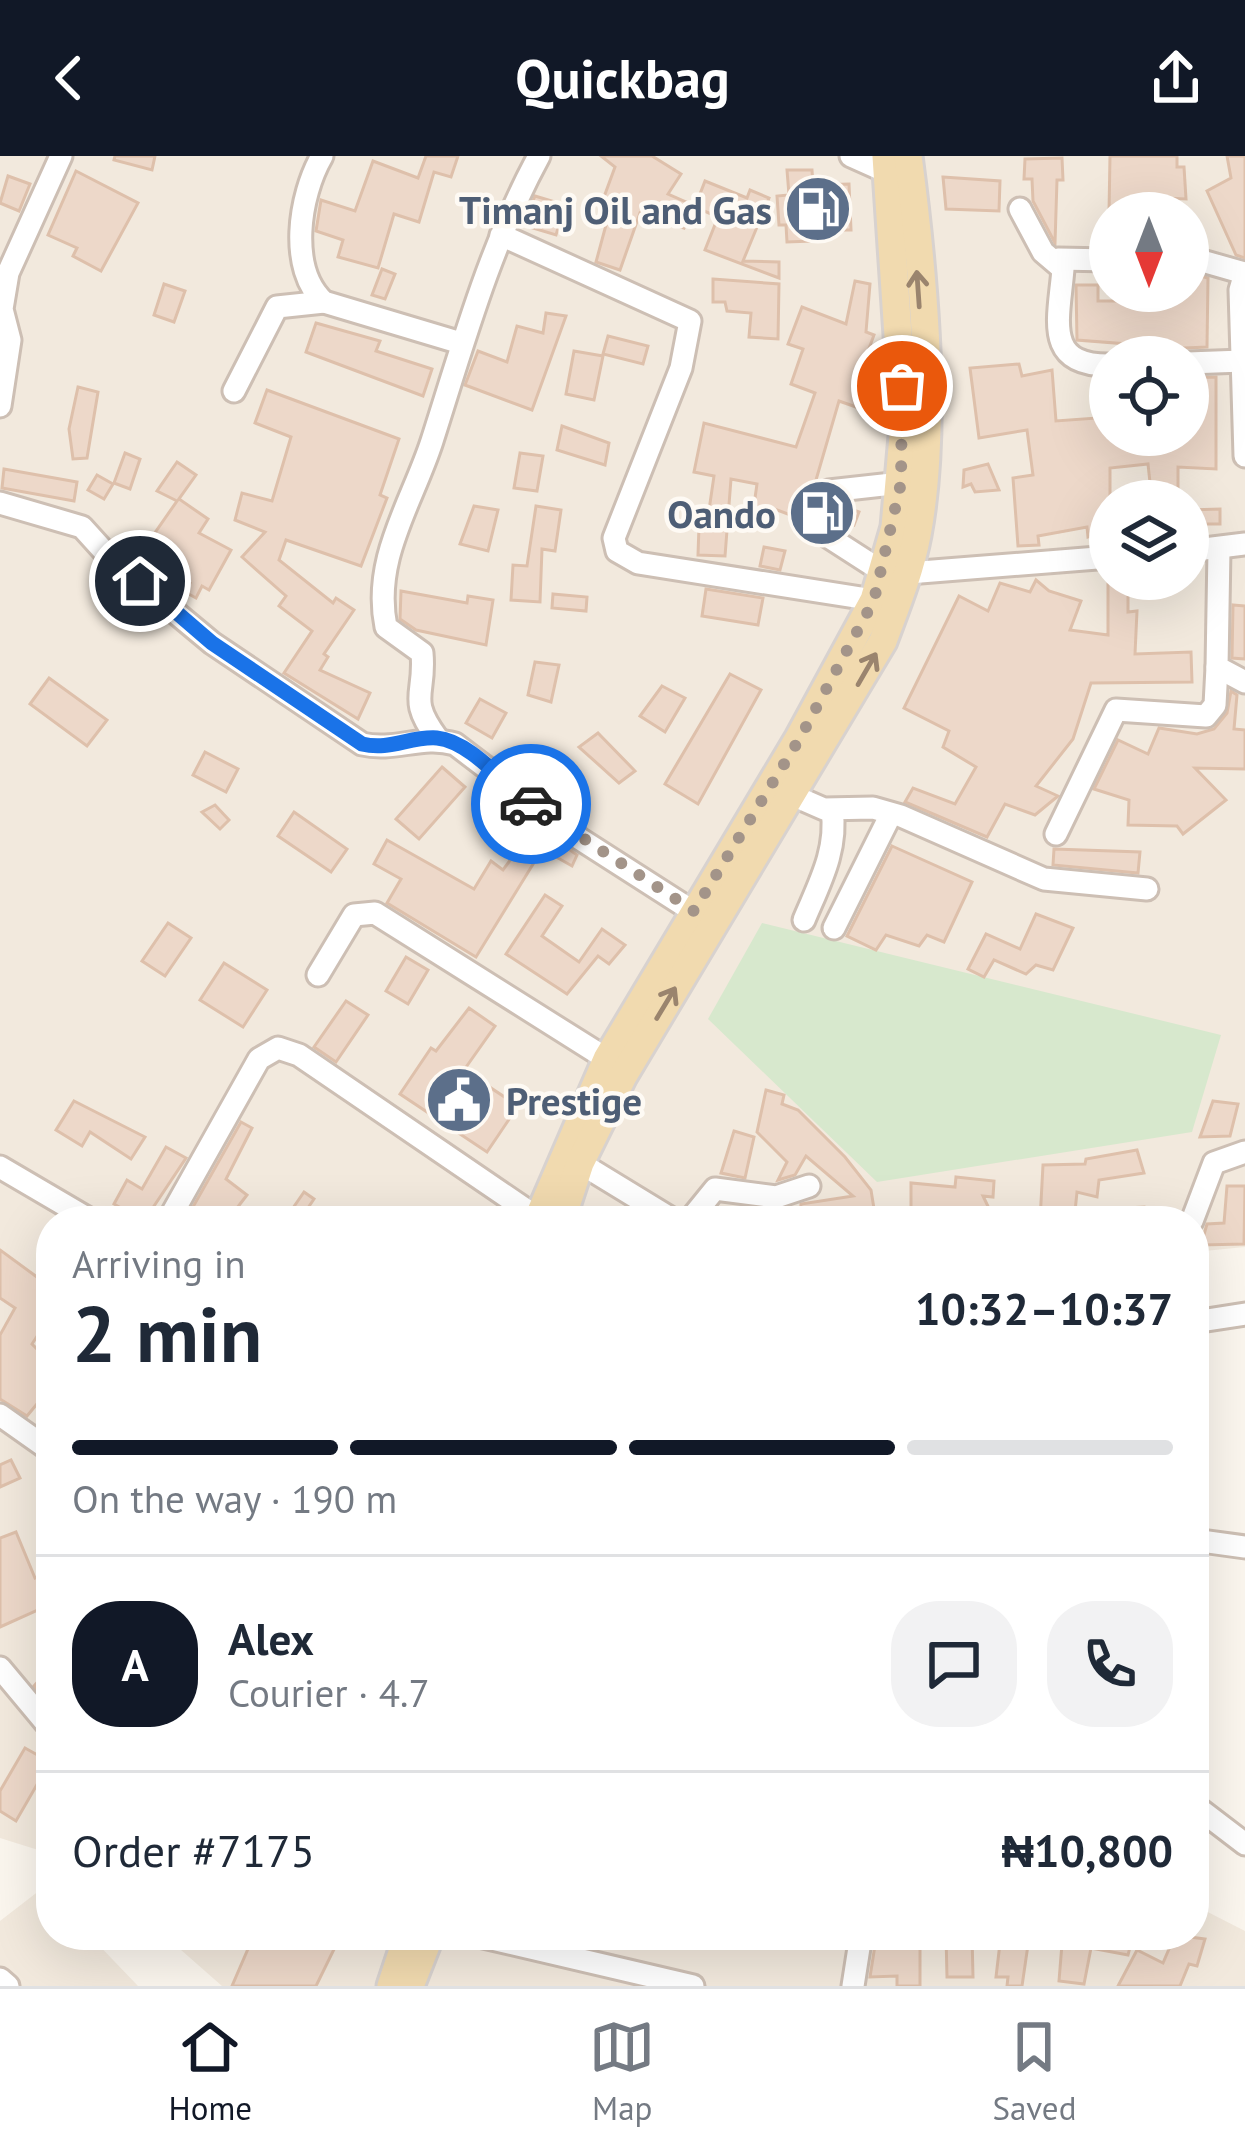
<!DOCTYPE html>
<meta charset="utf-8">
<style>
body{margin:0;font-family:"PT Sans",sans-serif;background:#f2f2f3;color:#1f2937;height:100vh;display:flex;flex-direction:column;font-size:45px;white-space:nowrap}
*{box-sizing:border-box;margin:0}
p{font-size:39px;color:#747a83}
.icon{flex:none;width:66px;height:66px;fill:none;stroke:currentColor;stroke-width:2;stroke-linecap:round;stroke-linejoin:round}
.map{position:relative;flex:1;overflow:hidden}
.panel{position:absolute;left:36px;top:1050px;width:1173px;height:744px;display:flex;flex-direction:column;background:#fff;border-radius:48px;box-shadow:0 12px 48px #0002}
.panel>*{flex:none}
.needle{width:78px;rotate:180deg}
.tools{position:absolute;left:1089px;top:36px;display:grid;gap:24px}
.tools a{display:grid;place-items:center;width:120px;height:120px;border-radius:50%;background:#fff;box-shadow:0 12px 48px #0002;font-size:60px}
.pin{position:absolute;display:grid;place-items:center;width:102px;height:102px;color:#fff;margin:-51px;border:6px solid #fff;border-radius:50%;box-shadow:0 3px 12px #0007}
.courier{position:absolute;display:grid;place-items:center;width:120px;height:120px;margin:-60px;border:9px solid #1a73e8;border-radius:50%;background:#fff;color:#222;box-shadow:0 3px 15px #0007}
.summary em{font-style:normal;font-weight:700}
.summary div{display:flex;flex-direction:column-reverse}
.summary{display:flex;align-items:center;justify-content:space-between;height:204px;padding:0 36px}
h1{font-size:78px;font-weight:700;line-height:90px}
.bar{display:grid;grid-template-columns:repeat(4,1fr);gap:18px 12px;align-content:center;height:144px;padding:0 36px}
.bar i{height:15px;border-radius:9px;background:#e0e1e3}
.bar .selected{background:#111827}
.bar p{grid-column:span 4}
.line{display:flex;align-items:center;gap:30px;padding:0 36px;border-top:3px solid #e0e1e3}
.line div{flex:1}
.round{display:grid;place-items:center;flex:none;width:126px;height:126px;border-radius:48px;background:#f2f2f3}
header{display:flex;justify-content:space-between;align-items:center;height:156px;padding:0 36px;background:#111827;color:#fff;font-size:54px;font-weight:700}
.tabs{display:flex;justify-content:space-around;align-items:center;height:168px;border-top:3px solid #e0e1e3;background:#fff;font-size:33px;color:#747a83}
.tabs a{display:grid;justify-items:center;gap:6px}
.tabs .selected{color:#111827}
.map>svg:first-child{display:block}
</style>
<header><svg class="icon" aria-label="back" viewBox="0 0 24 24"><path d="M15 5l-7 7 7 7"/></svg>Quickbag<svg class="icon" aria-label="share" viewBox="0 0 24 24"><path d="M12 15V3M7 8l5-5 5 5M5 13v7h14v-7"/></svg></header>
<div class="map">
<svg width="1245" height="1830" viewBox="0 0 1245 1830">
<rect width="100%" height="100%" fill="#fbf6ee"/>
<g fill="#f2e9dd" fill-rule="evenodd">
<path d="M 0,0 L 1245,0 L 1245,1091 L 1194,1096 L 1194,1065 L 51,1065 L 51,1698 L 0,1682 ZM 1110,57 L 1188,57 L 1188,135 L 1110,135 ZM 1110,201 L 1188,201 L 1188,279 L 1110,279 ZM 1110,345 L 1188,345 L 1188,423 L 1110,423 Z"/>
<polygon points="44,1731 51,1739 51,1779 89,1779 138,1830 0,1830 0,1765"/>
<polygon points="1194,1749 1245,1775 1245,1830 222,1830 164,1779 1194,1779"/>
</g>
<polygon fill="#d7e8cd" points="762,767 1221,879 1192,976 877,1026 708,863"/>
<g fill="#edd8c9" stroke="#dec0ab" stroke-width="3">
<polygon points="115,0 155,0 152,14 114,4"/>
<polygon points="426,0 458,0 451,21 434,16 419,66 394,58 378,112 338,101 343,84 316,75 321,44 355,55 373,5 418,22"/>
<polygon points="601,0 652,0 681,18 668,38 693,49 684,72 640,57 620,114 596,106 606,69 599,66 604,41 615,11"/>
<polygon points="1110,0 1177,0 1177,11 1184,11 1186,43 1141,41 1141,57 1109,57"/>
<polygon points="1227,0 1245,0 1245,102 1236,99 1207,35 1231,22"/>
<polygon points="1062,2 1063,24 1057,24 1055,87 1033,45 1032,23 1024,23 1025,3"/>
<polygon points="787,14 812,14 813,29 849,28 851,74 836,74 836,67 811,68 812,85 787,86 786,69 779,69 777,40 789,39"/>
<polygon points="76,15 138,47 101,115 73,100 77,92 48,79"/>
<polygon points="8,20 30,28 19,55 0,47"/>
<polygon points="943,21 1000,25 999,55 946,53"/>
<polygon points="705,25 747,42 750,34 769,42 743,105 779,106 779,122 705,94 718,61 695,51"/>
<polygon points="535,40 565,49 556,79 523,69"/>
<polygon points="382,113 395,118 385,143 372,139"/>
<polygon points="1188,117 1208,122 1207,191 1140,194 1140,189 1077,184 1076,129 1098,129 1098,145 1141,145 1142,135 1188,135"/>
<polygon points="713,123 779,128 778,183 749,181 751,157 727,155 725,146 713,146"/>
<polygon points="855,125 870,128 866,176 874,179 858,222 858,234 865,237 859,252 839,245 816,324 799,345 801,363 772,352 770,366 752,363 757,328 731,323 725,400 698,399 699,370 705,370 708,361 714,320 694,316 704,267 796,291 815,237 791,228 803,193 788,188 802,151 846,168"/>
<polygon points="164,128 185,135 174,166 154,159"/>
<polygon points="546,157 566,160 532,254 465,229 478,195 507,206 517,170 543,177"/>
<polygon points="316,167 380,185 376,195 432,213 423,240 306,196"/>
<polygon points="608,180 648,190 643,208 603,198"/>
<polygon points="574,195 603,200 594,244 566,238"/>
<polygon points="1019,208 1022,220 1052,214 1056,265 1110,261 1110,279 1188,279 1188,222 1216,221 1216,313 1178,311 1178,345 1152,345 1148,308 1110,312 1110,373 1088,381 1087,371 1038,380 1039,389 1018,390 1013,322 1033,319 1027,274 979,282 970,212"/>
<polygon points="78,231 98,236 87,302 73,303 69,273"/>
<polygon points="267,234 399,283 380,339 387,342 361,410 286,384 279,404 333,447 336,442 354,454 324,498 328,501 320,514 370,537 358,563 284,517 312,475 279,450 286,440 242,401 265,376 235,364 242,337 272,345 291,281 255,267"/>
<polygon points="562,270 609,287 605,309 557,294"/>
<polygon points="125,297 140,303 130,333 114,327"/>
<polygon points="520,297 543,300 537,335 514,332"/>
<polygon points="177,306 196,319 179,343 208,363 199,377 231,394 209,434 202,430 196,442 185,436 190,427 165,414 159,424 136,404 177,345 157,335"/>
<polygon points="988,308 999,334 975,336 971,328 963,331 964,314"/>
<polygon points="4,313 77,326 74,345 2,332"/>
<polygon points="97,319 113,328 104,343 88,334"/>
<polygon points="840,349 859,356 854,369 834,362 829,351"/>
<polygon points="474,350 498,354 488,395 460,388"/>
<polygon points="536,350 561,354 555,395 542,393 540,446 511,444 513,409 527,410"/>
<polygon points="1220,353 1220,368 1188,368 1188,354"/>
<polygon points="764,391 785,395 780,414 760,410"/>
<polygon points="1108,423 1128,423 1128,456 1137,455 1135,498 1191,496 1192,526 1091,527 1073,583 1036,630 1058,640 1035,659 1005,648 987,681 905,646 913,632 955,648 976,611 943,591 949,575 904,552 959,440 988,455 1000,427 1030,436 1036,424 1049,435 1081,445 1070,474 1108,479"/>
<polygon points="706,433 763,442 758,469 702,460"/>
<polygon points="401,435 467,447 468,440 493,444 486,489 416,474 400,463"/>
<polygon points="553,438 587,441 586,455 552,452"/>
<polygon points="1233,449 1245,450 1245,503 1232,502"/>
<polygon points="535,506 559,509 551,546 528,539"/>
<polygon points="730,518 761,534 698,648 665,628"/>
<polygon points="49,522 107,564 87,590 30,548"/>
<polygon points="662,530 685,542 665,576 640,560"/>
<polygon points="1231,535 1237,539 1234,573 1245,574 1245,613 1195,612 1226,644 1183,678 1177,670 1128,669 1129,644 1094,633 1118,584 1148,598 1159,572 1197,578 1214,573 1227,557"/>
<polygon points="480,543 506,557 492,582 466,567"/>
<polygon points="598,577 635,615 619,627 579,591"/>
<polygon points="205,596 238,613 226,636 193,619"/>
<polygon points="442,611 465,631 419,683 396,663"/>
<polygon points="215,649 229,664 220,673 202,656"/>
<polygon points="294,656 347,693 331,716 278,680"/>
<polygon points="527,681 543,692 476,801 387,747 401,723 374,708 387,684 474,733 491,705 503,714"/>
<polygon points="552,681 577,699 572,710 544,694"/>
<polygon points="892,690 972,726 944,786 927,779 919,790 886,779 876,794 847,780"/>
<polygon points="1054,693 1140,696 1138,717 1053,709"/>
<polygon points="545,739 562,750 542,780 579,806 602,773 625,789 609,808 598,800 567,838 506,798"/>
<polygon points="1036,758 1073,772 1053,814 1036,809 1026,818 994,804 984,821 968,813 986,778 1020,793"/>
<polygon points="168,767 191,782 165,820 142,805"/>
<polygon points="406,801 428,814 408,848 386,835"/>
<polygon points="224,807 267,834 243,871 200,844"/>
<polygon points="346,845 368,859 336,906 314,891"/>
<polygon points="469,852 495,870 464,914 518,950 487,996 400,938 431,892 436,895"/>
<polygon points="766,934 784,939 782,948 798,954 845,1001 871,1034 876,1065 800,1065 801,1048 853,1040 806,1000 795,1019 778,1024 787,1006 757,976"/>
<polygon points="74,945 145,981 131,1003 90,976 82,990 56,974"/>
<polygon points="1213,945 1238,948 1230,980 1200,981"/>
<polygon points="241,966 252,972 226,1023 247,1039 227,1065 185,1065"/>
<polygon points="734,975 754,981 745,1022 721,1017"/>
<polygon points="166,991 186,1002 144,1065 114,1048 127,1024 142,1033"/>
<polygon points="1137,994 1144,1017 1099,1024 1097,1041 1077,1036 1074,1065 1040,1065 1043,1009 1085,1008 1086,1003"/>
<polygon points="956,1021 994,1025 993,1041 983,1040 995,1065 962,1065 963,1053 911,1052 911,1027 955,1031"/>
<polygon points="1227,1030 1245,1030 1244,1088 1201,1089 1207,1068 1224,1067"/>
<polygon points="304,1036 314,1043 299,1065 284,1065"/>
<polygon points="1144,1051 1145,1065 1107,1065 1106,1053"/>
<polygon points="0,1094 37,1121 51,1100 51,1159 32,1188 51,1207 51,1231 27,1260 0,1243 0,1179 15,1152 0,1142"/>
<polygon points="11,1304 20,1322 0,1331 0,1309"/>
<polygon points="16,1376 35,1422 44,1418 51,1432 51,1476 38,1454 0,1471 0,1382"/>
<polygon points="51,1511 51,1550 34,1530"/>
<polygon points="25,1592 50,1606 16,1665 0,1655 0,1635"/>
<polygon points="254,1779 341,1779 316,1830 232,1830"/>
<polygon points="946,1779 972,1779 973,1821 947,1821"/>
<polygon points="1094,1779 1133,1779 1128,1799 1091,1792"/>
<polygon points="1175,1779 1205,1783 1197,1810 1189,1808 1180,1830 1118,1830 1137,1794 1163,1807"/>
<polygon points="892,1782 892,1792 920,1789 920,1830 897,1830 897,1820 870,1821 876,1783"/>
<polygon points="1000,1787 1028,1789 1022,1830 1007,1830 1008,1821 996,1821"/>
<polygon points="1062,1788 1091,1792 1084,1828 1059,1825"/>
</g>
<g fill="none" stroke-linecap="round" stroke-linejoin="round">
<g stroke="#cdbfb4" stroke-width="27">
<g id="minor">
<path d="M 322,0 C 299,40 288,113 324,146 L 461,187"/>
<polyline points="851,0 889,17"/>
<path d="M 1020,53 L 1043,96 L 1063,113 C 1059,163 1043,210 1110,209"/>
<polyline points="501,79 690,165 681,212 614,382 617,395 638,407 874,444"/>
<polyline points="1188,101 1244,117"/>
<polyline points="1058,103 1110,104"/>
<polyline points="1245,117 1240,134 1245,300"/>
<polyline points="1188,207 1243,205"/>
<polyline points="234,235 277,151 324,146"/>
<polyline points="0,250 10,184 2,153 8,117 61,0"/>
<path d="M 0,347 L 82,371 L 111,403 L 212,487 L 362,588 C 395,596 422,578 455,588 L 580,683 L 694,756"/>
<polyline points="1219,393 1217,511 1245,526"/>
<polyline points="1188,395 1245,388"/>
<polyline points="883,416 824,378 813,350 818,339 829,335 901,327"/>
<polyline points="908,417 1110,401"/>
<path d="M 437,582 C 407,541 426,540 422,497 L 386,471 C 372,403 412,347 432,285 C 463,188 490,90 539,0"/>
<polyline points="792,639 824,653 873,652 901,660 1044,723 1147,733"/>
<polyline points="1056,678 1116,554 1206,560 1215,549 1217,511"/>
<path d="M 804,764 C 819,728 838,694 832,654"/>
<polyline points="834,772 891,658"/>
<polyline points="318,819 354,759 375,757 607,903"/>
<polyline points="580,1007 675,1065"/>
<polyline points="0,1011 92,1065"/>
<polyline points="168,1065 259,903 278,892 299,899 538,1062"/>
<polyline points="689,1065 715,1033 776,1041 809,1030"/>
<polyline points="1192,1065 1214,1007 1245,996"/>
<polyline points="1194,1166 1245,1158"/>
<polyline points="0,1259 51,1295"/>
<polyline points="1194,1384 1245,1391"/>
<polyline points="0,1512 51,1573"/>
<polyline points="1194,1649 1245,1688"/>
<polyline points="475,1779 693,1830"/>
<polyline points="0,1823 8,1830"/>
<polyline points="853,1830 861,1779"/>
</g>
</g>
<g stroke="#d8d2cf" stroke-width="33">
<g id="major">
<polyline points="537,1065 607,903 799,582 874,444 895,371 904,269 886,0"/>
<path d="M 561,1065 L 580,1007 L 623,920 L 883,485 C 896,450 910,416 917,379 C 938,268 923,113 908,0"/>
<polyline points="391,1830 408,1779"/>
<polyline points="410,1830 430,1779"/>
</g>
</g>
<use href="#minor" stroke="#fff" stroke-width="21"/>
<use href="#major" stroke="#f1daaf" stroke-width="27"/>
</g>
<defs><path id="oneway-shaft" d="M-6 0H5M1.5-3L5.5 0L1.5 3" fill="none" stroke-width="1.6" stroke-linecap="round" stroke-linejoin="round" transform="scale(3)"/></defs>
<g stroke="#9a846e">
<use href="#oneway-shaft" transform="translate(918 133) rotate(-94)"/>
<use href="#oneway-shaft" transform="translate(867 513) rotate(-60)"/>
<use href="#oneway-shaft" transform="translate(666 847) rotate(-59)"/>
</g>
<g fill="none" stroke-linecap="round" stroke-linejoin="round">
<polyline stroke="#a39489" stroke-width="12" stroke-dasharray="0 21.6" points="531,648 694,755 800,582 874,444 901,327 902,230"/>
<path stroke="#1a73e8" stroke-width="15" d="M 140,425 L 212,487 L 362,588 C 390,595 410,580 437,582 C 470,585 505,629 531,648"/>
</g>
<defs>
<g id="fuel-disc" transform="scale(3.45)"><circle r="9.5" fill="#5c6f8a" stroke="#fefaf4"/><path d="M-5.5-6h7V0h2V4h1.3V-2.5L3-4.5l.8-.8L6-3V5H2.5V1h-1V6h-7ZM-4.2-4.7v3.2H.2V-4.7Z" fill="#fff"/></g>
<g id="civic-disc" transform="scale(3.45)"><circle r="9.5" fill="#5c6f8a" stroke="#fefaf4"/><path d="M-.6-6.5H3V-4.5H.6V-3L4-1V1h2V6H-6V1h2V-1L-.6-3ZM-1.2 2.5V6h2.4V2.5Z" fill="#fff"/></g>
</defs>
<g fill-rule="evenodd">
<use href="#fuel-disc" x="818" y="53"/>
<use href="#fuel-disc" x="822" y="357"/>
<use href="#civic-disc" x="459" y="944"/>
</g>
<g text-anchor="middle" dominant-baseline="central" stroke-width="9" stroke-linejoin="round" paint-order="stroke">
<g font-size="39" font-weight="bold" fill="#4e5e75" stroke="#fefaf4" text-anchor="end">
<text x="772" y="53">Timanj Oil and Gas</text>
<text x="776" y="357">Oando</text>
<text x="506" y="944" text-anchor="start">Prestige</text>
</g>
</g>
</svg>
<div class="tools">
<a><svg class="needle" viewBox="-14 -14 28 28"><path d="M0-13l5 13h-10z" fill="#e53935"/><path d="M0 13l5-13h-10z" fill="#747a83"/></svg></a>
<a><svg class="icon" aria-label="locate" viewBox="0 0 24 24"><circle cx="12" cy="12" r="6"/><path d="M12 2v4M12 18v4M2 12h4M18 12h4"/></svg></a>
<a><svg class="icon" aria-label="layers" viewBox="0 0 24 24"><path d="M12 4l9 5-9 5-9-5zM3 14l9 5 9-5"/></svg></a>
</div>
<div class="pin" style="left:902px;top:230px;background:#ea580c"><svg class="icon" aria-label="bag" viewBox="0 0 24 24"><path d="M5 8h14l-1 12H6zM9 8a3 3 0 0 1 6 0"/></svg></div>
<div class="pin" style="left:140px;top:425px;background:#1f2937"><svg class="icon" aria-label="home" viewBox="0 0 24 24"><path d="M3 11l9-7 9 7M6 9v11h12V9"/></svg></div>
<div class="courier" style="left:531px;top:648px"><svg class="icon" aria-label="car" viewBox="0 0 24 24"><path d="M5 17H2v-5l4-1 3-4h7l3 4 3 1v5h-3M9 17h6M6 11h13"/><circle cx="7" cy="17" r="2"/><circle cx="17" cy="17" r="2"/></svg></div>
<section class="panel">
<div class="summary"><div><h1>2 min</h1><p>Arriving in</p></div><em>10:32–10:37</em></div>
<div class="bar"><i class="selected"></i><i class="selected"></i><i class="selected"></i><i></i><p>On the way · 190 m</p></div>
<div class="line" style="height:216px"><b class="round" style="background:#111827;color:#fff">A</b><div><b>Alex</b><p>Courier · 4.7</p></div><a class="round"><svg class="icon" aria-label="chat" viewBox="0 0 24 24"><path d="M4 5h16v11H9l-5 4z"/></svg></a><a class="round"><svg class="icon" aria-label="phone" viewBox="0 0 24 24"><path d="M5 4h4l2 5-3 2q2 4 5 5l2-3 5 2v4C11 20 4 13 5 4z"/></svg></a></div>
<div class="line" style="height:156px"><div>Order #7175</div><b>₦10,800</b></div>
</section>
</div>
<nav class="tabs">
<a class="selected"><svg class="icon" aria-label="home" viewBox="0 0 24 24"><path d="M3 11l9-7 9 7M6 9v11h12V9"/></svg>Home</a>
<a><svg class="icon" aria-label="map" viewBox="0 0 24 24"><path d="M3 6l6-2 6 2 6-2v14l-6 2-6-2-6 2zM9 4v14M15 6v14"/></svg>Map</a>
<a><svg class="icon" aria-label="saved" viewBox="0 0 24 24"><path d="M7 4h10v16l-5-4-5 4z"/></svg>Saved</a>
</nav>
